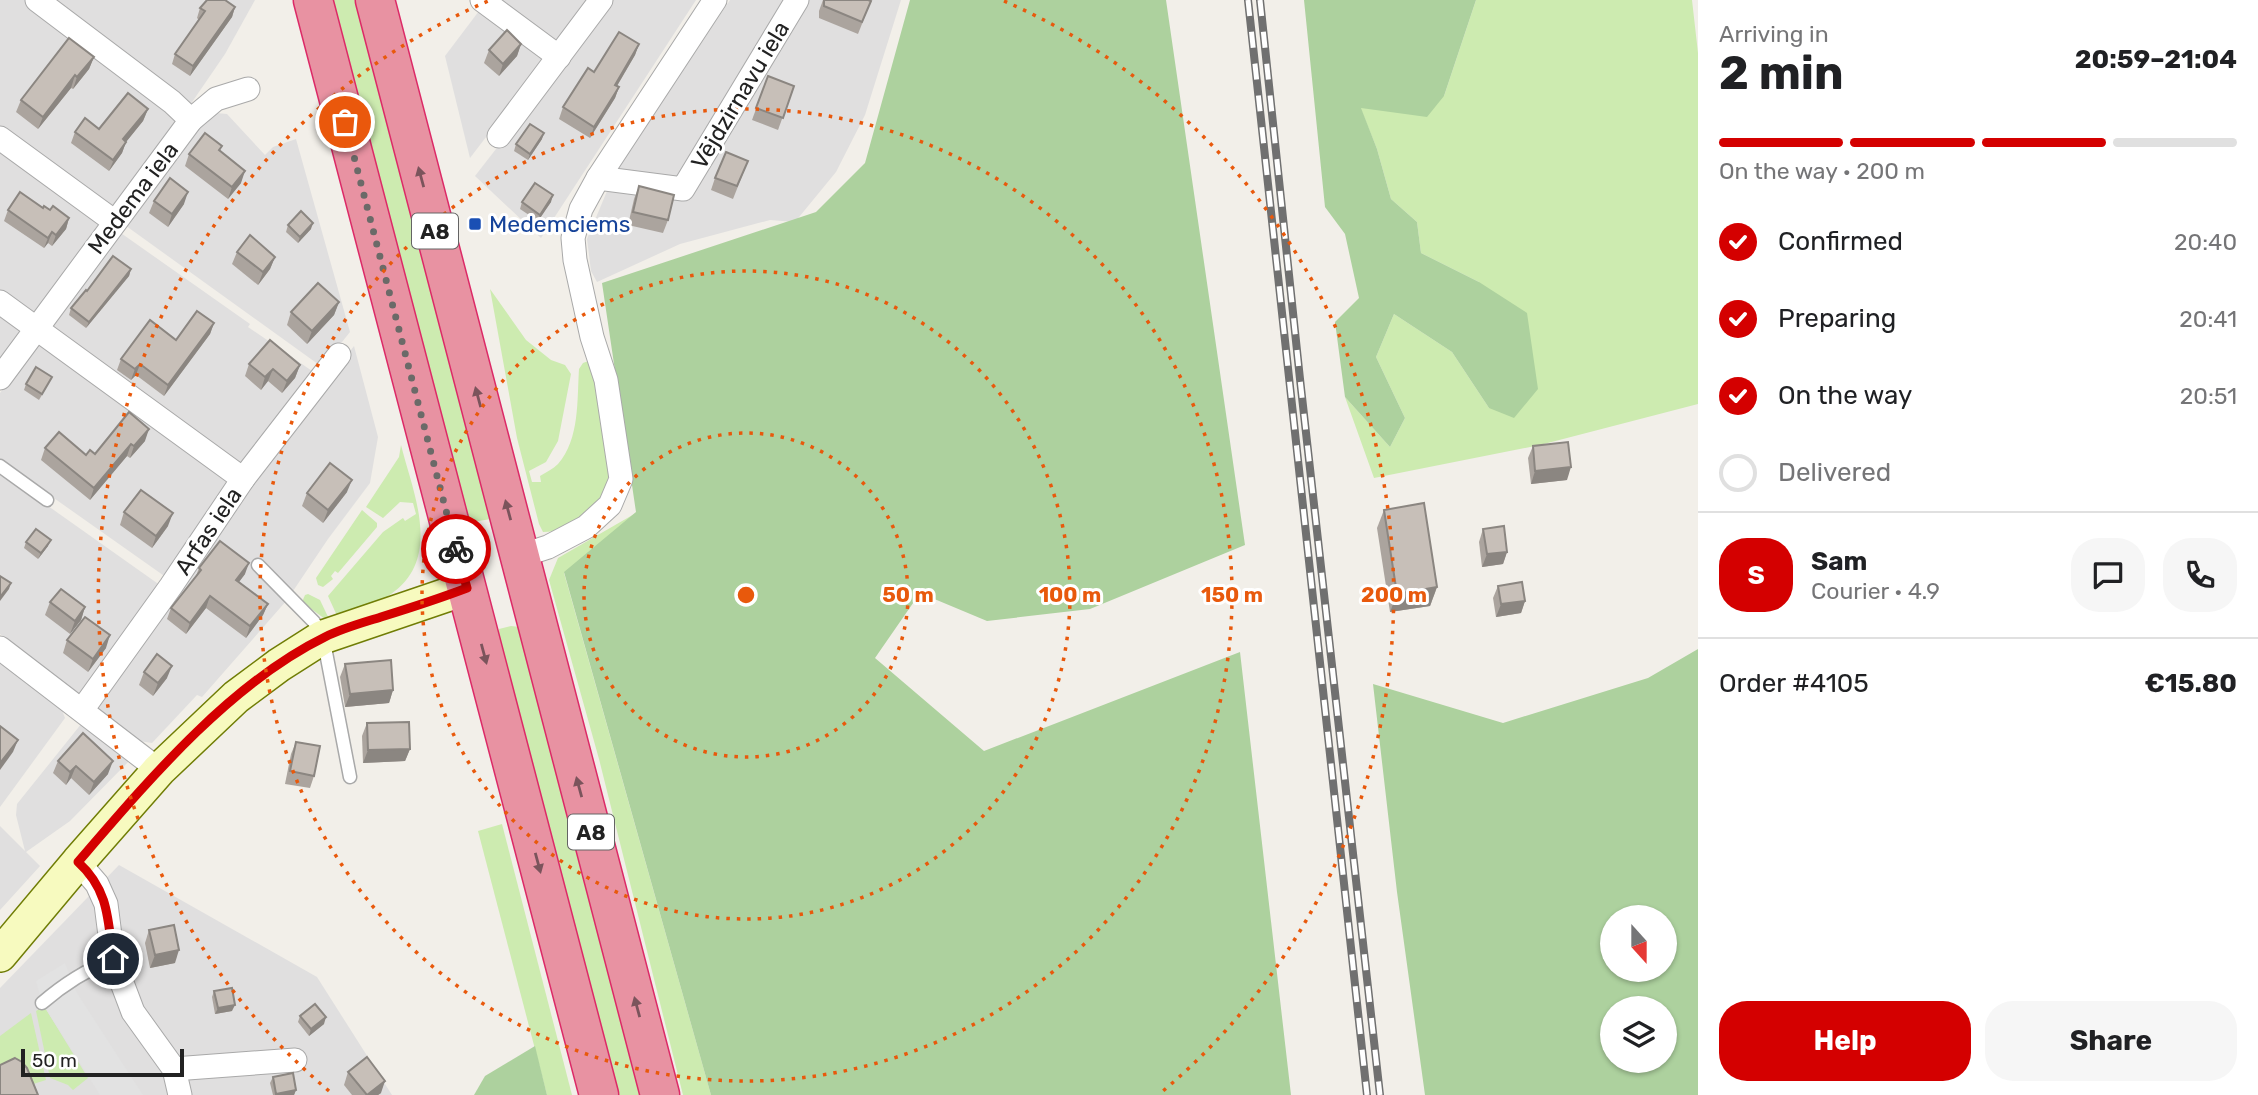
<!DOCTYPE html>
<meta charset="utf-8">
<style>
body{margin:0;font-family:Rubik,sans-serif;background:#f6f6f6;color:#202124;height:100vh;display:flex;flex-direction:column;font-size:26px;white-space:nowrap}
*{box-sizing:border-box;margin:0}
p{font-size:23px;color:#757577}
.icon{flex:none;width:38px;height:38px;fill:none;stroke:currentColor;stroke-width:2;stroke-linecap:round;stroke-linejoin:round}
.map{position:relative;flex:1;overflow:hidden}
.drawer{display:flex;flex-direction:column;background:#fff;width:560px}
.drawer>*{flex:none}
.needle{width:46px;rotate:159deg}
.fabs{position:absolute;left:1600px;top:905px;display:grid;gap:14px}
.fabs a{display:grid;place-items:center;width:77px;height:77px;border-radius:50%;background:#fff;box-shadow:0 2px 5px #0004;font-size:35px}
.scale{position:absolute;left:21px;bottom:18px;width:163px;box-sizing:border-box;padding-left:7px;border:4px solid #222;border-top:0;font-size:19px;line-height:24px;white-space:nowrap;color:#222;-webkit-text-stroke:5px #fff;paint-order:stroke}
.pin{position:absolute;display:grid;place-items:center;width:60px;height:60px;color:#fff;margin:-30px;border:4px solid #fff;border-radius:50%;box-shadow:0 2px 7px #0007}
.courier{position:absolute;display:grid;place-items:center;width:70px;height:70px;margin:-35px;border:5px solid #d40000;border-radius:50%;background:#fff;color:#222;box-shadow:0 2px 9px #0007}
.headline em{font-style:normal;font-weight:700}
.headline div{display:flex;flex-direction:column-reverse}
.headline{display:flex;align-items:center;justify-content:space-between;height:119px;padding:0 21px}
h1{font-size:46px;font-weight:700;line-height:52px}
.bar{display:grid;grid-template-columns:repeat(4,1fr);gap:10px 7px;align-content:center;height:84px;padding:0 21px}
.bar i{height:9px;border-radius:5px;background:#e0e0e0}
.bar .selected{background:#d40000}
.bar p{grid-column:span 4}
.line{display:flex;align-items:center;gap:18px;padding:0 21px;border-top:2px solid #e0e0e0}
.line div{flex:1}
.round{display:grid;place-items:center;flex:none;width:74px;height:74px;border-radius:28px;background:#f6f6f6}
ol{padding:0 21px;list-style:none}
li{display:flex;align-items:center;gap:21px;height:77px}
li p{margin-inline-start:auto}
li .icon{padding:7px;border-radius:50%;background:#d40000;color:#fff;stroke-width:4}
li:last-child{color:#757577}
li i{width:38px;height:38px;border:4px solid #e0e0e0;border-radius:50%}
.cta{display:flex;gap:14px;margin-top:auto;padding:14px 21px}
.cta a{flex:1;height:80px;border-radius:28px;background:#d40000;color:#fff;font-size:28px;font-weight:700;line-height:80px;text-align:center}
.cta a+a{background:#f6f6f6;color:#202124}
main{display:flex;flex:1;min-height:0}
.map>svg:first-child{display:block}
</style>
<main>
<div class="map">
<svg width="1698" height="1095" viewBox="0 0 1698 1095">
<rect width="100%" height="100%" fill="#f2efe9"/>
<g fill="#e0dfdf">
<polygon points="0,0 27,0 182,118 111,214 0,133"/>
<polygon points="44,0 255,0 225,54 188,108"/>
<polygon points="490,0 592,0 556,46"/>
<polygon points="612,0 696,0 541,238 475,176"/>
<polygon points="730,0 791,0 683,178 617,169"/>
<polygon points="804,0 901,0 865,115 836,172 795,222 770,220 680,244 597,282 591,271 587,239 610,184 686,200"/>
<polygon points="482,7 548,56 470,158 445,56"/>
<polygon points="216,113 227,114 265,155 273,147 296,139 350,332 322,367 122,223 208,116"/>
<polygon points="0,143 105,224 33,321 0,297"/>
<polygon points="118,231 250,324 248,327 315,373 241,473 46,331"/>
<polygon points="0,309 26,331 0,365"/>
<polygon points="40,339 235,482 170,580 0,460 0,393"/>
<polygon points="354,346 378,437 370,483 328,539 287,600 202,697 197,695 152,743 139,741 93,706 292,428"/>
<polygon points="0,472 164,588 82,696 0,634"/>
<polygon points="0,660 60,705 65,718 0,807"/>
<polygon points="82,723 130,760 70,821 26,852 40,866 0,910 0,826 25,851 16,815 17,804"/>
<polygon points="119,865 317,977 392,1095 0,1095 0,988"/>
</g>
<g fill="#cdebb0">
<polygon points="331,0 356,0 491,519 466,523"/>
<polygon points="1476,0 1692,0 1698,53 1698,404 1540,445 1374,478 1345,397 1390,447 1405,418 1376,357 1394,314 1452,352 1489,408 1479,282 1421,253 1417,222 1391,199 1377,149 1360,107 1444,96"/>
<path d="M 490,289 L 526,340 L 551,360 L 565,365 L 571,374 L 558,441 L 546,462 L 529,471 L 532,482 L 541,482 L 540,476 C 546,472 553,469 558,464 C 580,439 577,399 579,369 L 583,363 L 591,360 C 595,380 599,399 603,419 C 611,458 618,489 582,517 C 570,526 558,532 543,532 L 539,524 L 517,438 Z"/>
<path d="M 401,445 C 413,493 443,558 391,594 C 376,605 356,612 339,620 L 328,596 L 383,532 L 403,518 L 405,521 L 416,514 L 413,503 L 400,502 L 383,518 L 366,507 L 399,457 Z"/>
<polygon points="362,510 377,523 377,527 338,573 335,571 331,576 333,579 323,587 318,585 316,578"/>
<polygon points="636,513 564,573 711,1095 683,1095 599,759 549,580 558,558"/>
<polygon points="308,594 320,600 330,621 329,622 302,602 305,595"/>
<polygon points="511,626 520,627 642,1095 615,1095 496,638 499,629"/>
<polygon points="502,824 572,1095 547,1095 478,831"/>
<polygon points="44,1006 88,1078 73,1090 68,1085 50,1078 36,1011"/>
<polygon points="31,1013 46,1080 27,1086 0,1073 0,1036"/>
</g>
<g fill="#add19e" fill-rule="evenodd">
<polygon points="910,0 1166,0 1245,545 1090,609 987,621 920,593 875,658 984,751 1240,652 1291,1095 711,1095 564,572 636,512 602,283 816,212 865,163"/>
<polygon points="1304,0 1476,0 1444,96 1427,117 1361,108 1377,149 1391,199 1417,222 1421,253 1479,282 1527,313 1538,389 1514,418 1489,408 1452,352 1394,314 1376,357 1405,418 1390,447 1345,397 1335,322 1359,298 1345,234 1325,207"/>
<path d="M 1698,649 L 1698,1095 L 1425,1095 L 1397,892 L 1373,684 L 1503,723 L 1648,678 ZM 1664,917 L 1664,970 L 1612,970 L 1612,917 ZM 1664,1008 L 1664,1060 L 1612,1060 L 1612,1008 Z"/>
<polygon points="535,1046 547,1095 474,1095 485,1076"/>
</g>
<polygon fill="#e2e2e2" points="65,963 77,993 143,1095 100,1095 42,1003 36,981"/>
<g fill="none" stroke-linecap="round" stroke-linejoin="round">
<g stroke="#a9a9a9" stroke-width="15">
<g id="lane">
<polyline points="0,466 47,500"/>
<polyline points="258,565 314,622 323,637 350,777"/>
<path d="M 42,1003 C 64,984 86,970 113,959"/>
</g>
</g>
<g stroke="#a9a9a9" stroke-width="25">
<g id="street">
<polyline points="37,0 172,102 191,120"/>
<polyline points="482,0 559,57"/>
<polyline points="499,136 601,0"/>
<polyline points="0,138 115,222"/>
<polyline points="598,178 683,189 797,0"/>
<polyline points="0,302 243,479"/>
<polyline points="0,378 191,120 216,99 248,89"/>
<polyline points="520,556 548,547 586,527 610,505 621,479 606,380 592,337 575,260 573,238 581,209 598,178 715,0"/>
<polyline points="0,648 159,770"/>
<polyline points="82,710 171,586 243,479 339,355"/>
<polyline points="78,862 97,884 106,904 113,959 133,1012 174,1069 180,1095"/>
<polyline points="174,1069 295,1060"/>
</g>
</g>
<g stroke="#707d05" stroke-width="36">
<polyline id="secondary" points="0,955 78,862 159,770 236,697 279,665 323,637 467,588"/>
</g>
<g stroke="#dc2a67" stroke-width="41">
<g id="highway">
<polyline points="313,0 599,1095"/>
<polyline points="375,0 660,1095"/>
</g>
</g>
<use href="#lane" stroke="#fff" stroke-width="12"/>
<use href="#street" stroke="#fff" stroke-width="23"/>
<use href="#secondary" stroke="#f7fabf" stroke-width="33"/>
<use href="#highway" stroke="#e892a2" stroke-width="38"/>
<g stroke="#707070" stroke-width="8">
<g id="rail">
<polyline points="1248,0 1367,1095"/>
<polyline points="1260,0 1300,379 1380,1095"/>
</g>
</g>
<use href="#rail" stroke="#fff" stroke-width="5" stroke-dasharray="16" stroke-linecap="butt"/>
</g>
<g fill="#aba49e">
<polygon points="823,0 871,1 858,34 819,18 819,11"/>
<polygon points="235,7 232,17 190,76 172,64 175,54 199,20 197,18 200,8"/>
<polygon points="521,44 517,56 499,76 484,63 489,50"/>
<polygon points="639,44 635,55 617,86 619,87 615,98 590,138 559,119 563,107 594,72"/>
<polygon points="94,57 89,69 73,89 71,88 38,129 16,112 21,100"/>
<polygon points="768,76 794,86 778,130 752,120"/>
<polygon points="148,109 143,121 126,142 122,153 109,171 71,143 75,132 99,129"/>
<polygon points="542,139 528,160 514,151 516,144"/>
<polygon points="222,146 220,151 241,183 228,199 185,166 189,154"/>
<polygon points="748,161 733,199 711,190 715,178"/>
<polygon points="639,186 668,220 663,233 628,225 634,199"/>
<polygon points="154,201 184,204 168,227 149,213"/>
<polygon points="522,202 551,202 538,221 520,209"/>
<polygon points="43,208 69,218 66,229 52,246 48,243 44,248 4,221 8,210"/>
<polygon points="288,225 311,229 298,243 286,232"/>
<polygon points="237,252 275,257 270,269 258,285 232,264"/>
<polygon points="131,269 129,276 86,328 69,315 71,308 87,291"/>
<polygon points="339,302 334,315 307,344 287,325 291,312"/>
<polygon points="214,323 210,334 164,396 136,375 131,380 117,370 121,359 176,340"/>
<polygon points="249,364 300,365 295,378 282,393 268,381 261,390 245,376"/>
<polygon points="49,383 39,400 24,390 26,384"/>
<polygon points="145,441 130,458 127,456 90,500 41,460 45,448 86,455"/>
<polygon points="1533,446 1567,480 1531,484 1528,458"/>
<polygon points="347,492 323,523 302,506 307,493"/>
<polygon points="1384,510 1437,587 1430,606 1390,612 1377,528"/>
<polygon points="124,512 168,526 152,548 120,525"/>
<polygon points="1483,529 1507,552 1503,564 1482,567 1479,542"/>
<polygon points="26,542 48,546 38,559 24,548"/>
<polygon points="199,568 245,574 239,582 268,604 263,615 246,638 206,608 186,634 167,619 171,608 196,576"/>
<polygon points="1498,586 1525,601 1521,613 1496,617 1493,598"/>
<polygon points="50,602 85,607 81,620 70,634 45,615"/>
<polygon points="67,640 106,648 88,672 63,653"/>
<polygon points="345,664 393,690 389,703 345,707 340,677"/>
<polygon points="144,672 167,678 153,696 139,685"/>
<polygon points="367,723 410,749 405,761 363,763 362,736"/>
<polygon points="296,742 314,776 310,788 285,784 291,754"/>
<polygon points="58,761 108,774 89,795 71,778 66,785 53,773"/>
<polygon points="149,930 175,963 150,968 145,943"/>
<polygon points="214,991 232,1011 215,1014 212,997"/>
<polygon points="300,1016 324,1024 309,1036 298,1022"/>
<polygon points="348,1072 381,1093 378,1095 352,1095 344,1085"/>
<polygon points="273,1077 296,1090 294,1095 273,1095 270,1083"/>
</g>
<g fill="#8b8681">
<polygon points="235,7 232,17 190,76 193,66"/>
<polygon points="521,44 517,56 499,76 503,64"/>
<polygon points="639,44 635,55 611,96 615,85"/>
<polygon points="94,57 89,69 73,89 77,77"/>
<polygon points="75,75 71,88 38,129 43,117"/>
<polygon points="619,87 615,98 590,138 594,127"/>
<polygon points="148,109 143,121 126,142 122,153 109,171 123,139"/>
<polygon points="544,133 542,139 528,160 530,154"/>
<polygon points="245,171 241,183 228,199 232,187"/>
<polygon points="188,192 184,204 168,227 172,214"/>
<polygon points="553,195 551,202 538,221 540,215"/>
<polygon points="69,218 66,229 52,246 56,235"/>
<polygon points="313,223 311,229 298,243 300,237"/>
<polygon points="52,232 48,243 44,248 48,238"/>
<polygon points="275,257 270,269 258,285 263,272"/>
<polygon points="131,269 129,276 86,328 89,322"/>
<polygon points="339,302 334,315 307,344 312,331"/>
<polygon points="214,323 210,334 164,396 168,385"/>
<polygon points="140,364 136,375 131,380 135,369"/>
<polygon points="300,365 295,378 282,393 287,381"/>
<polygon points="273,369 268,381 261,390 265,377"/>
<polygon points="149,429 145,441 130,458 134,446"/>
<polygon points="131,444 127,456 90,500 94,488"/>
<polygon points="1571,467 1567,480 1531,484 1535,471"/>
<polygon points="352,480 347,492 323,523 328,510"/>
<polygon points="173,513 168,526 152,548 156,536"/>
<polygon points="51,540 48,546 38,559 41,553"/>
<polygon points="1507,552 1503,564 1482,567 1487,554"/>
<polygon points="249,563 245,574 232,591 236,580"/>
<polygon points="11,583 9,589 0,601 0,597"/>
<polygon points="1437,587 1430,606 1390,612 1397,594"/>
<polygon points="210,596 206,608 186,634 190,623"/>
<polygon points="1525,601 1521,613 1496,617 1501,604"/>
<polygon points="268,604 263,615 246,638 250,626"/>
<polygon points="85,607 81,620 70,634 75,621"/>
<polygon points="110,635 106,648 88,672 93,659"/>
<polygon points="172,666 167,678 153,696 158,683"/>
<polygon points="393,690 389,703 345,707 350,694"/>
<polygon points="18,740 13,752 0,770 0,763"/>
<polygon points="410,749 405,761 363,763 368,750"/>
<polygon points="113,761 108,774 89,795 94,782"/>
<polygon points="76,766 71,778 66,785 70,772"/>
<polygon points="179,950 175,963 150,968 155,955"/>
<polygon points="235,1005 232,1011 215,1014 218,1008"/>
<polygon points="326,1017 324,1024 309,1036 311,1029"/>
<polygon points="385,1081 381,1093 378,1095 367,1095"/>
<polygon points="296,1090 294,1095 276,1095 276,1094"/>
</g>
<g fill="#c7bfb8" stroke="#8b8681" stroke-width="2">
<polygon points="207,0 225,0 235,7 193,66 175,54 205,11 200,8"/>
<polygon points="824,0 868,0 871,1 862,22 824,6"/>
<polygon points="507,30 521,44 503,64 489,50"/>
<polygon points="619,32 639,44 615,85 619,87 594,127 563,107 588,68 594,72"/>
<polygon points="69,38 94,57 77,77 75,75 43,117 21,100"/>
<polygon points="768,76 794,86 783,118 756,108"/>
<polygon points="128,93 148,109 123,139 126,142 113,160 75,132 85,118 99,129"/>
<polygon points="530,124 544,133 530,154 516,144"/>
<polygon points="205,133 222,146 219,150 245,171 232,187 189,154"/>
<polygon points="726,152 748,161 737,186 715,178"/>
<polygon points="170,178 188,192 172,214 154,201"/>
<polygon points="535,183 553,195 540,215 522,202"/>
<polygon points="639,186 674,195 668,220 633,212"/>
<polygon points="20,192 43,208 44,206 50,210 53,206 69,218 56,235 52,232 48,238 8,210"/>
<polygon points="301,211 313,223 300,237 288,225"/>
<polygon points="250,235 275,257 263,272 237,252"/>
<polygon points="113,256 131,269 89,322 71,308 86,290 87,291"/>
<polygon points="318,283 339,302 312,331 291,312"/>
<polygon points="197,311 214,323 168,385 140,364 135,369 121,359 150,320 176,340"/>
<polygon points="270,340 300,365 287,381 273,369 265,377 249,364"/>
<polygon points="36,367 52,377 42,394 26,384"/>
<polygon points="129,412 149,429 134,446 131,444 94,488 45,448 59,432 86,455 90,450 95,454"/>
<polygon points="1568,442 1571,467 1535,471 1533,446"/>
<polygon points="330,463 352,480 328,510 307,493"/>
<polygon points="141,490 173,513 156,536 124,512"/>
<polygon points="1424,503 1437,587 1397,594 1384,510"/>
<polygon points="1504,526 1507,552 1487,554 1483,529"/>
<polygon points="36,529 51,540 41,553 26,542"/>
<polygon points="220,541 249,563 236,580 268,604 250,626 210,596 190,623 171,608 201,570 199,568"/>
<polygon points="0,576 11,583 0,597"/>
<polygon points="1522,582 1525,601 1501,604 1498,586"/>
<polygon points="61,589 85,607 75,621 50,602"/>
<polygon points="85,617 110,635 93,659 67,640"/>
<polygon points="157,654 172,666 158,683 144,672"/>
<polygon points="391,660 393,690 350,694 345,664"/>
<polygon points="409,722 410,749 368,750 367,723"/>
<polygon points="0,726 18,740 0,763"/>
<polygon points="83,733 113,761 94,782 76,766 70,772 58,761"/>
<polygon points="296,742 320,746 314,776 290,771"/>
<polygon points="174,925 179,950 155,955 149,930"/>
<polygon points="232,988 235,1005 218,1008 214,991"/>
<polygon points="315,1004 326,1017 311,1029 300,1016"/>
<polygon points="367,1057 385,1081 367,1095 348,1072"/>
<polygon points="15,1058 22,1062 27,1068 38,1095 0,1095 0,1065"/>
<polygon points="293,1073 296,1090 276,1094 273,1077"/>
</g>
<defs><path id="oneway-solid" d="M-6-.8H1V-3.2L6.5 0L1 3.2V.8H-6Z" transform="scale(1.75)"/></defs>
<g fill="#7b545c">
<use href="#oneway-solid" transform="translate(421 177) rotate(-105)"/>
<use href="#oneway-solid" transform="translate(478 397) rotate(-105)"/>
<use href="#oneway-solid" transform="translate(508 510) rotate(-105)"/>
<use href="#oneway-solid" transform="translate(484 654) rotate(75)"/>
<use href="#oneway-solid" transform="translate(579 787) rotate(-105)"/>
<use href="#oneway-solid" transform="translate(538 863) rotate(75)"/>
<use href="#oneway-solid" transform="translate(637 1007) rotate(-105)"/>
</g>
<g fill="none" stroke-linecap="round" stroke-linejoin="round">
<polyline stroke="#6b6a68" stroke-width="7" stroke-dasharray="0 12.6" points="345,122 456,549"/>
<path stroke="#d40000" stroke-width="9" d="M 113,959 C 108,920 109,890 78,862 C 147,782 229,684 325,637 C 343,628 362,623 381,617 C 410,608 438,599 467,588 L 456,549"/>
</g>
<g fill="none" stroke="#e8590c" stroke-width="3.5" stroke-dasharray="3.5 7">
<circle cx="746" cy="595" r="162"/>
<circle cx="746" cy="595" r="324"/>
<circle cx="746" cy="595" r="486"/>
<path d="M329 1091A648 648 0 0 1 488 1M1004 1A648 648 0 0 1 1163 1091"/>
</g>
<rect fill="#1a4fb4" stroke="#fff" stroke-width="2.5" x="468" y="217" width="14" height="14" rx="3.5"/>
<g text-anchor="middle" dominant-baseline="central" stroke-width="6" stroke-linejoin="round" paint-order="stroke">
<g fill="#fff" stroke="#646464" stroke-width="2">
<rect x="412" y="213.5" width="46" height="35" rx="5"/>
<rect x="568" y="814.5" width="46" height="35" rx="5"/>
</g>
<g font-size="21" font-weight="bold" fill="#222">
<text x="435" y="231">A8</text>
<text x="591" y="832">A8</text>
</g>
<g font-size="23" fill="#222" stroke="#fff">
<text transform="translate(740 95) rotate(-59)">Vējdzirnavu iela</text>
<text transform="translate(133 198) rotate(-53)">Medema iela</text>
<text transform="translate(208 531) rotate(-56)">Arfas iela</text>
</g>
<g font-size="23" fill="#164399" stroke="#fff" text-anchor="start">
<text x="489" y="224">Medemciems</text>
</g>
</g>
<circle cx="746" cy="595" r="10" fill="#e8590c" stroke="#fff" stroke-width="3.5"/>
<g font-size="21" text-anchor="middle" font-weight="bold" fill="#e8590c" stroke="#fff" stroke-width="6" stroke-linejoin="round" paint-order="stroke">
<text x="908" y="602">50 m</text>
<text x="1070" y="602">100 m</text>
<text x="1232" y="602">150 m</text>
<text x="1394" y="602">200 m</text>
</g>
</svg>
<div class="fabs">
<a><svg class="needle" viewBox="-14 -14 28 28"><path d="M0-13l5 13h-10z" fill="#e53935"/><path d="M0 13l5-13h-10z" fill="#757577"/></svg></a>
<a><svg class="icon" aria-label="layers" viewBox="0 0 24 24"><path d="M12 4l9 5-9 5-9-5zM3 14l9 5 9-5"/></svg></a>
</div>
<div class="scale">50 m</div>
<div class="pin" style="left:345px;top:122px;background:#ea580c"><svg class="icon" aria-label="bag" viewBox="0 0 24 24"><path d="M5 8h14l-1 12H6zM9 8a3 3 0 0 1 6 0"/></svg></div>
<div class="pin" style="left:113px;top:959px;background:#1f2937"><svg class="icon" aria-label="home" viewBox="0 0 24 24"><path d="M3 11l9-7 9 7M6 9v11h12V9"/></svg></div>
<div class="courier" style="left:456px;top:549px"><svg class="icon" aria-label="bike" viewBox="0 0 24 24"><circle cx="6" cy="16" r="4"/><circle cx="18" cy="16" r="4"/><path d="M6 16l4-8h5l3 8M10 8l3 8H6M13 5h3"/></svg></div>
</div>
<section class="drawer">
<div class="headline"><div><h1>2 min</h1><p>Arriving in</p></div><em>20:59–21:04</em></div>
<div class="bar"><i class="selected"></i><i class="selected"></i><i class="selected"></i><i></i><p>On the way · 200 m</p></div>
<ol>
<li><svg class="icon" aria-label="check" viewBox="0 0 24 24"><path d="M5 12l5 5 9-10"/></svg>Confirmed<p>20:40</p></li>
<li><svg class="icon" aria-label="check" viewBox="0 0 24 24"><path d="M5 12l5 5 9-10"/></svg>Preparing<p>20:41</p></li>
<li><svg class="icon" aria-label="check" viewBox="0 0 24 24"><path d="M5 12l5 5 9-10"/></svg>On the way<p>20:51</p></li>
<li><i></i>Delivered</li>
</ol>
<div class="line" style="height:126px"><b class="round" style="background:#d40000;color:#fff">S</b><div><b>Sam</b><p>Courier · 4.9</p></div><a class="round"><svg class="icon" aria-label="chat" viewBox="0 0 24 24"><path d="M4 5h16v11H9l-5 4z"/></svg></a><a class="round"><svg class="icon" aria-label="phone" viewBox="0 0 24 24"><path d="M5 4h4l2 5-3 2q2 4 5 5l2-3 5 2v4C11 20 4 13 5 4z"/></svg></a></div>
<div class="line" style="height:91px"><div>Order #4105</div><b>€15.80</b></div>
<div class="cta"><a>Help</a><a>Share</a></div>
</section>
</main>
